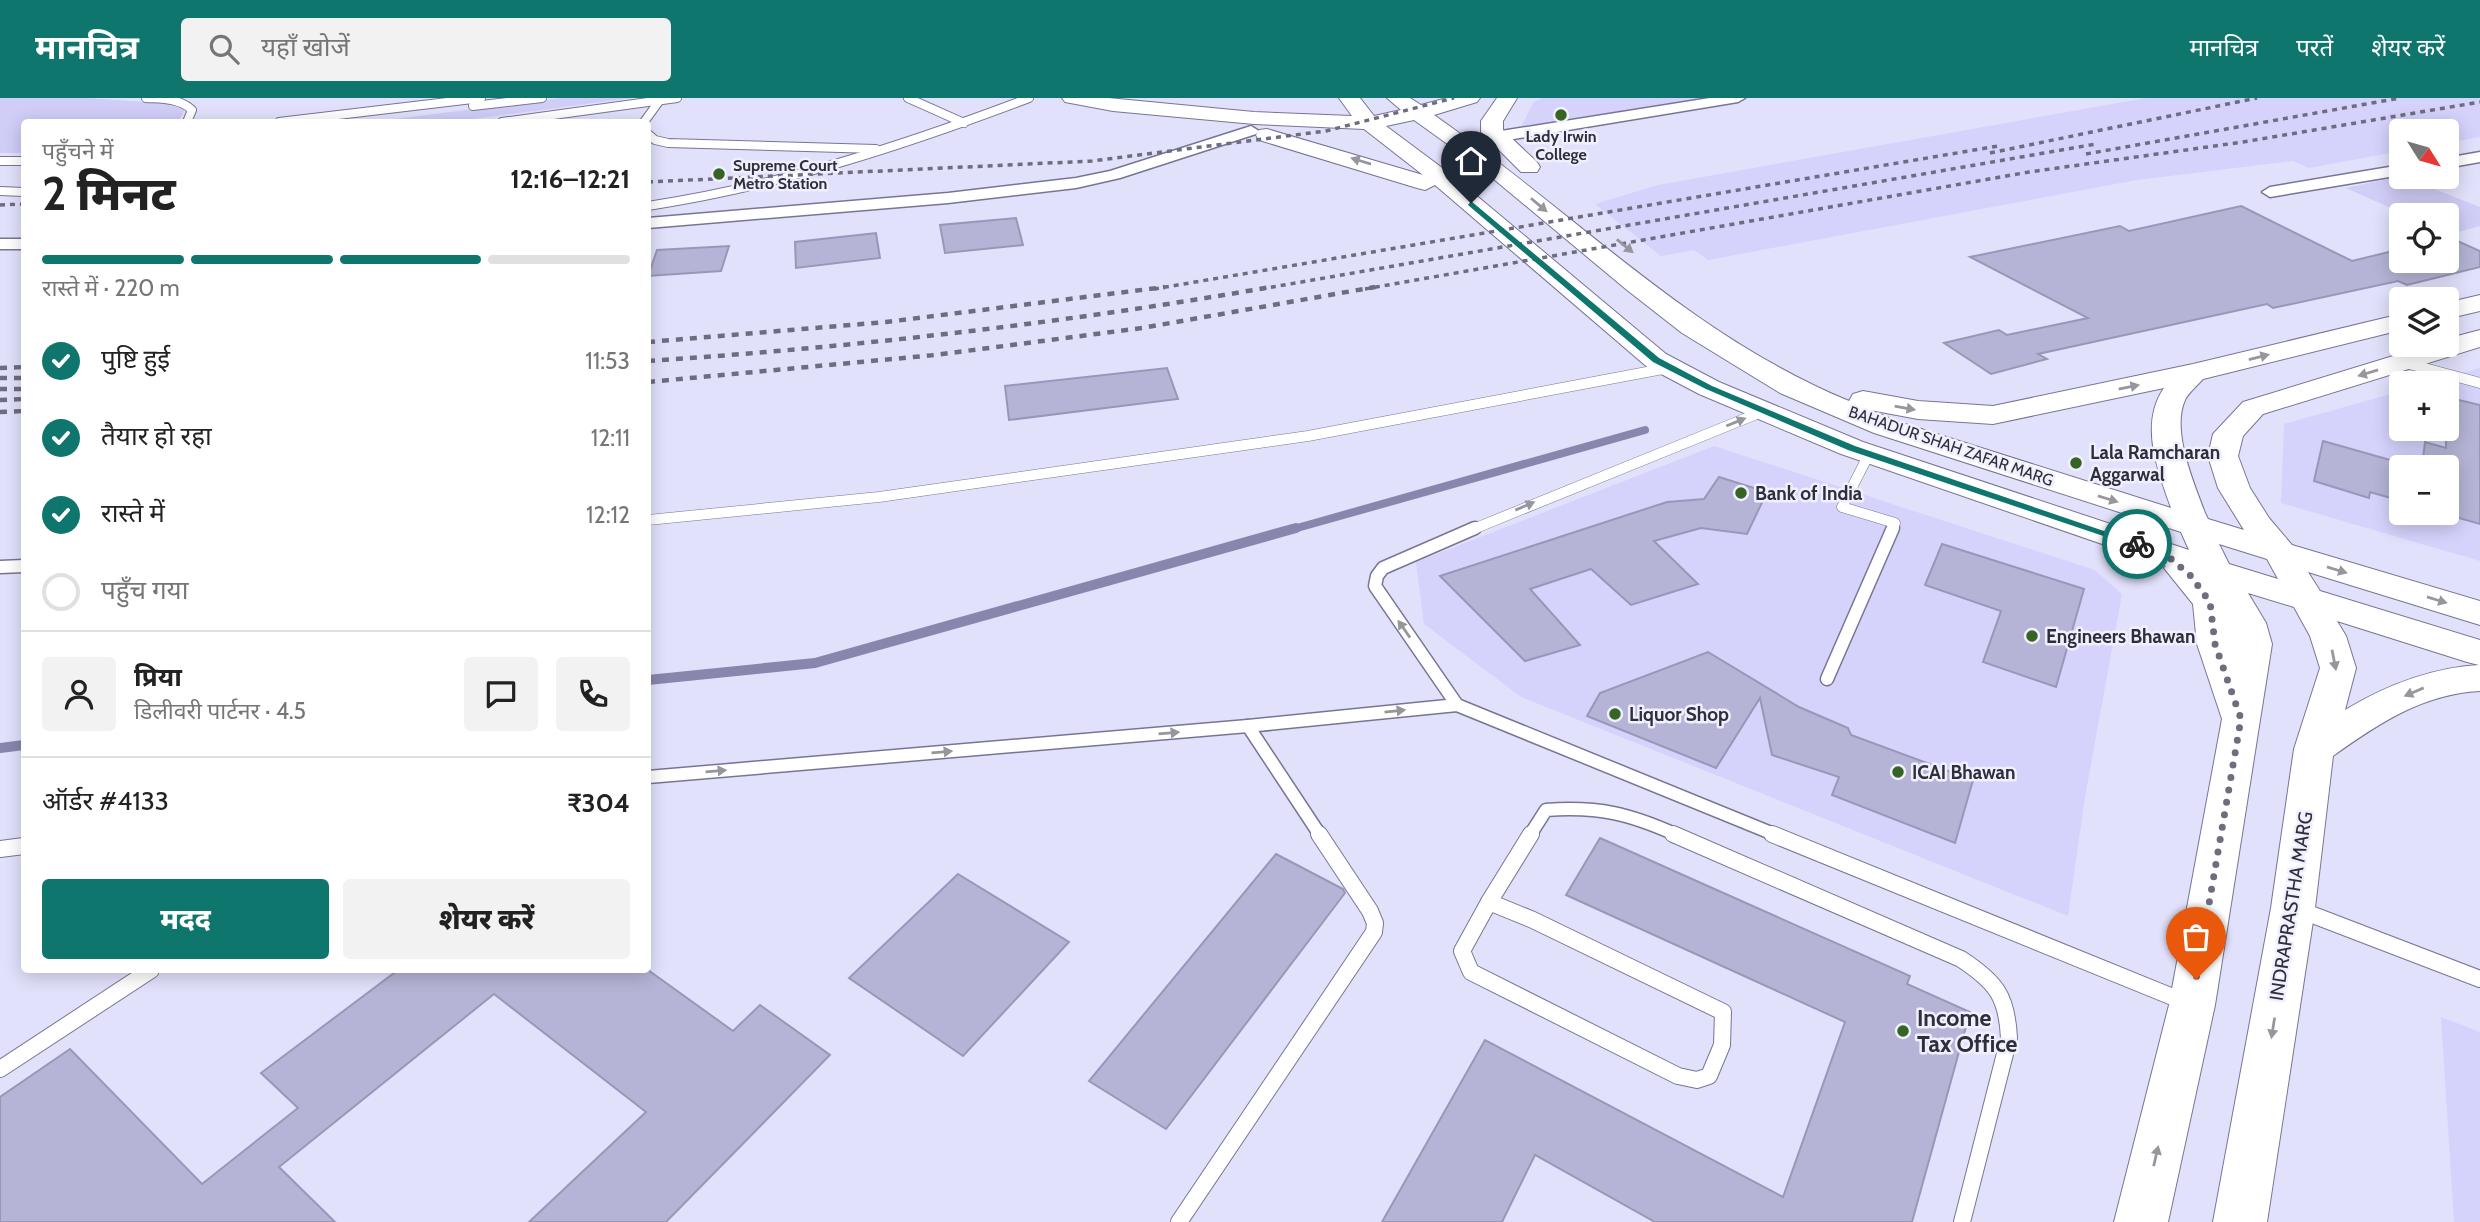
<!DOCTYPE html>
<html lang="hi">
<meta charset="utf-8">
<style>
body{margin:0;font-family:Cabin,"Noto Sans Devanagari",sans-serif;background:#f2f2f2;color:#222;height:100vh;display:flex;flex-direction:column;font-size:26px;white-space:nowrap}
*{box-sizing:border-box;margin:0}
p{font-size:23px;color:#767676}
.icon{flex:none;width:38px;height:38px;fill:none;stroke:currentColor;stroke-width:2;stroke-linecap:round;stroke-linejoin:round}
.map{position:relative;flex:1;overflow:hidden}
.sheet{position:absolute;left:21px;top:21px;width:630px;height:854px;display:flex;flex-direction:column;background:#fff;border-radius:7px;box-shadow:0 4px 18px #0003}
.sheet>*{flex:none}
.needle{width:46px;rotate:127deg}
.buttons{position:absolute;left:2389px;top:21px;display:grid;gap:14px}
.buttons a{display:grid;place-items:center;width:70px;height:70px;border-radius:7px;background:#fff;box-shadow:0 4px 18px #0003;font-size:35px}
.pin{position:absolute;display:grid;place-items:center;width:60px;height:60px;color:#fff;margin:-72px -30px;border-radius:50% 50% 50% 0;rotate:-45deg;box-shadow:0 0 7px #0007}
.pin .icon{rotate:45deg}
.courier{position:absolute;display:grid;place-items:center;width:70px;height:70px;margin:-35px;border:5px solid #0f766e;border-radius:50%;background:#fff;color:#222;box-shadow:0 2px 9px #0007}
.overview em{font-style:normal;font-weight:800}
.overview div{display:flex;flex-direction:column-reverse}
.overview{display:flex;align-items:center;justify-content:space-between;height:119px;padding:0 21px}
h1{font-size:46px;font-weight:800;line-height:52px}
.bar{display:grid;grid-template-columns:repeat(4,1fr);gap:10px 7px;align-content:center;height:84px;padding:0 21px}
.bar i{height:9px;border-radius:5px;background:#e0e0e0}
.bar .current{background:#0f766e}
.bar p{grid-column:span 4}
.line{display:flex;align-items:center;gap:18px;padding:0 21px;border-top:2px solid #e0e0e0}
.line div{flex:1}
.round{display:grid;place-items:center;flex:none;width:74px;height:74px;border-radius:7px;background:#f2f2f2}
ol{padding:0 21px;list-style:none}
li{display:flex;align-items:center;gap:21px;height:77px}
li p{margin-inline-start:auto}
li .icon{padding:7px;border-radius:50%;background:#0f766e;color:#fff;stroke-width:4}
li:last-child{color:#767676}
li i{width:38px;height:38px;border:4px solid #e0e0e0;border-radius:50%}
.primary-button{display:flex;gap:14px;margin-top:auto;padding:14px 21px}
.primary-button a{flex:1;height:80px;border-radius:7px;background:#0f766e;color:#fff;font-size:28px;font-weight:800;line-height:80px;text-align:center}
.primary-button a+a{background:#f2f2f2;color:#222}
header{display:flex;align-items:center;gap:42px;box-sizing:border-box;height:98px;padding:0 35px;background:#0f766e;color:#fff}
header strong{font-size:33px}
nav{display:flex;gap:38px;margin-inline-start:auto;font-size:24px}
.search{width:490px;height:63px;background:#f2f2f2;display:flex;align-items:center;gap:18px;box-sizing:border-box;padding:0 24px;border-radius:7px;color:#767676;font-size:26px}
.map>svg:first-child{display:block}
</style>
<header>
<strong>मानचित्र</strong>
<div class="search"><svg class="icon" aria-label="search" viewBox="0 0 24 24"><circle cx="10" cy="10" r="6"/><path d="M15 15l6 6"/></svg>यहाँ खोजें</div>
<nav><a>मानचित्र</a><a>परतें</a><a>शेयर करें</a></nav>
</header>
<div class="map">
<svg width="2480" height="1124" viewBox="0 0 2480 1124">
<rect width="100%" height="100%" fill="#e2e1fc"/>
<g fill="#d5d2fc" fill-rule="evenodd">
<polygon points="1542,0 1701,0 1521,29 1533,5"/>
<polygon points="2146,0 2480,0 2480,39 2447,45 2446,33 2401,33 2401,53 2309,70 2293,63 2137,82 1708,162 1694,152 1661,158 1595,106 1658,87"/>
<path d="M 2480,270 L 2480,463 L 2281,405 L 2284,326 L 2401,293 L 2401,331 L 2446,331 L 2446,285 L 2427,285 ZM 2401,369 L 2446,369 L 2446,415 L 2401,415 Z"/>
<polygon points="1714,348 2095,472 2122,496 2085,699 2068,818 1521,599 1424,526 1416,464"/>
<polygon points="2441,919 2480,934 2480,1124 2454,1124"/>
</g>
<g fill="#d0cdf7">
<polygon points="0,0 87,0 173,6 184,13 178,24 24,24 24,55 0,55"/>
<polygon points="562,0 632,0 450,24 370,24"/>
<polygon points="2401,78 2480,109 2480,128 2448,137 2446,117 2406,117 2346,90"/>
</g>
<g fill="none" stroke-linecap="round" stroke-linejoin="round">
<polyline stroke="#8986ae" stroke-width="8" points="1290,432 1645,332"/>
<g stroke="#8986ae" stroke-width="10">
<polyline points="648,582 815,565 1296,430"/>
<polyline points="0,650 24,647"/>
</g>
</g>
<g fill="#b6b4d6" stroke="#9997b7" stroke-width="2">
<polygon points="2241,108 2352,163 2401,151 2401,163 2446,163 2446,141 2451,140 2480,153 2480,169 2407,187 2398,183 2273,210 2267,206 2038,256 2047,261 1991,276 1944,245 1999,232 2007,237 2088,220 1970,159 2120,128 2129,133"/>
<polygon points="1016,120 1023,147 945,155 940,127"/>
<polygon points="876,135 880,160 796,170 795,144"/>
<polygon points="729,148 721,173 648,178 657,152"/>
<polygon points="1167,270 1178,301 1009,322 1005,288"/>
<polygon points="2446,299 2480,307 2480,426 2442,415 2446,415 2446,369 2422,369 2425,344 2446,350"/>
<polygon points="2323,343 2415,369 2401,369 2401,403 2370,394 2369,400 2314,383"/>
<polygon points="1719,379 1767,394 1747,436 1701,430 1654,443 1698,486 1631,507 1591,471 1530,491 1580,547 1525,563 1440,478 1667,404 1704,401"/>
<polygon points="1942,446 2084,491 2056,589 1983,564 2001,513 1925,487"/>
<polygon points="1708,554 1799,609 1848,630 1851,637 1973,682 1955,745 1832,697 1839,679 1772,657 1760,600 1716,670 1587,618 1600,595"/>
<polygon points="1600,740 1910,878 1907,886 1970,914 1912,1124 1655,1124 1535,1057 1502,1124 1382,1124 1485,942 1783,1099 1845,924 1566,797"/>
<polygon points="1276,756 1343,791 1345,795 1166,1031 1089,983"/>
<polygon points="958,776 1069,844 963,958 849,880"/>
<polygon points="398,872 648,872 733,933 760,907 830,957 666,1124 529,1124 646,1014 494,896 279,1069 335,1124 0,1124 0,999 70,951 202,1086 298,1010 261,975"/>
</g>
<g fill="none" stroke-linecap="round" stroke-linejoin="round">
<g stroke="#787594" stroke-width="10">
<g id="service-far3">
<path d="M 146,0 C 163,1 179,0 192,12 L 187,24"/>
<polyline points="908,0 964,25"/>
<polyline points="473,8 542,0"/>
<polyline points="279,24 481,0"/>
<polyline points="502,24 677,0"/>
<polyline points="644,24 660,2"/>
<polyline points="648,36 655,42 668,45 876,51"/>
<polyline points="0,63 24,63"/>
<polyline points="0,93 24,94"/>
<path d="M 648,108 C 780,88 905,47 1029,0"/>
</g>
</g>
<g stroke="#787594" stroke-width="11">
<g id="service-far2">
<polyline points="2402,264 2480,285"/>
<polyline points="1869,356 1842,409 1895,425 1892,432"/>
<polyline points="648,422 879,399 1308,338 1668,270"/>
<polyline points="1471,432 1764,313"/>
</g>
</g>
<g stroke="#787594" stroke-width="15">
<g id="service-far1">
<polyline points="0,469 24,468"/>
<polyline points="1827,581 1893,430"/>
<polyline points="1457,607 1375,488 1377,478 1383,470 1475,430"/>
<polyline points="1248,628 1320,737"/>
<polyline points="648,679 1248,628 1457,607 1776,737"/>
<path d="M 1530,737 L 1546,712 C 1599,708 1630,716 1677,737"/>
</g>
</g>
<g stroke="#787594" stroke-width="18">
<g id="service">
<path d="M 1673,736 L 1961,861 C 1996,884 2007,898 2009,940 L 1962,1124"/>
<polyline points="1772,736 2185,904"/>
<polyline points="0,751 24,748"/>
<polygon points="1489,804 1533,822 1723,914 1722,947 1709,978 1697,982 1678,978 1471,874 1462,853"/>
<polyline points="1489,804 1531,736"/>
<polyline points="2300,812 2480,881"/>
<polyline points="0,971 151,872"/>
<polyline points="1179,1124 1374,834 1375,825 1370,813 1319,736"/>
</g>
</g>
<g stroke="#787594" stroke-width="3">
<g id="minor">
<polygon points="1710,0 1745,0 1738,4 1495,44 1487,39 1495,34"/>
<polygon points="1251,28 1259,33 1256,36 1120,80 1076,90 948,105 648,130 648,120 948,95 1076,80 1110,73"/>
<polygon points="2480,54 2480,64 2446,70 2446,60"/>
<polygon points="2401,67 2401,77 2270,99 2262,94 2270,89"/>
<rect x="0" y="141" width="24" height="10"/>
</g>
</g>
<g stroke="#787594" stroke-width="2">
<g id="secondary">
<path d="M 1062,0 L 1108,0 L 1254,14 L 1352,18 L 1339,0 L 1360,0 L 1374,18 L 1401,12 L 1387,0 L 1410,0 L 1421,7 L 1447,0 L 1480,0 L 1477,4 L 1434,17 C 1574,114 1689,237 1849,303 L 1853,296 L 1863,293 L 1918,303 L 1993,308 L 2193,266 L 2401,216 L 2401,232 L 2203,281 C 2197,288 2189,294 2185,302 C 2171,333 2194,385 2205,415 L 2208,421 L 2244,432 L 2218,390 L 2208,358 L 2213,336 L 2243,304 L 2429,247 L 2446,247 L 2446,241 L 2480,232 L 2480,249 L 2263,316 L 2243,338 L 2238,358 L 2250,390 L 2269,420 L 2292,447 L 2480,503 L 2480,527 L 2308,474 L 2320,493 L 2480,542 L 2480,593 C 2423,596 2379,625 2333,658 L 2315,810 L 2267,1124 L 2213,1124 L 2271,810 L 2294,651 L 2320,570 L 2310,538 L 2294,509 L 2248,495 L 2266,525 L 2272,546 L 2215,907 L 2168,1124 L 2114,1124 L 2169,907 L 2222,621 L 2197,546 L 2193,506 L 2164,470 L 2166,468 L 1841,356 L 1699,296 L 1646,268 L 1435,87 L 1425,92 L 1417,90 L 1259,42 L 1256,37 L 1259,32 L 1267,31 L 1423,77 L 1364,31 L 1254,26 L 1113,13 L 1065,4 ZM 1414,22 L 1478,68 L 1627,192 L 1682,235 L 1780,295 L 1874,335 L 2181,434 L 2189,452 L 1863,344 L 1719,284 L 1666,256 L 1453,78 L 1386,28 ZM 2164,290 C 2139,326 2158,373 2171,410 L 1896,323 L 1870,312 L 1918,321 L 1993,326 ZM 2219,446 L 2267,461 L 2278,481 L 2229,466 ZM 2337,523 L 2467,564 L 2479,567 C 2430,570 2387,587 2345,612 L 2356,570 L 2346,538 Z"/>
<polygon points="1497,0 1517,0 1503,23 1503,32 1537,64 1540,69 1537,74 1521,74 1481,34 1481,23"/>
<polygon points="2480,197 2480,213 2446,221 2446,205"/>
</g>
</g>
<use href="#service-far3" stroke="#fff" stroke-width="8"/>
<use href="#service-far2" stroke="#fff" stroke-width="10"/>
<use href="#service-far1" stroke="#fff" stroke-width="12"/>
<use href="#service" stroke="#fff" stroke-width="16"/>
<use href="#minor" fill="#fff" fill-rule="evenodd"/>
<use href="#secondary" fill="#fff" fill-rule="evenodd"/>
<g stroke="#6e6d7f" stroke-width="3.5" stroke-dasharray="5 5" stroke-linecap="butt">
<polyline points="1990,55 2257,0"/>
<polyline points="2086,56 2400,0"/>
<polyline points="648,84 1092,63 1326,33 1454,0"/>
<polyline points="0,107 24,106"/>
<polyline points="1154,191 1998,48"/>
<polyline points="1261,191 2096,46"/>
<polyline points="1365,191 2029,74 2243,44 2480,4"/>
</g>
<g stroke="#6e6d7f" stroke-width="4.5" stroke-dasharray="7 7" stroke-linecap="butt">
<polyline points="648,244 886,224 1165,189"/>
<path d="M 648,263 C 857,249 1064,225 1271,189"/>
<polyline points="0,270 24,269"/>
<polyline points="0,280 24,280"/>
<polyline points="648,284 935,257 1142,230 1375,189"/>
<polyline points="0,291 24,291"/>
<polyline points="0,302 24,301"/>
<polyline points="0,314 24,313"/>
</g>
</g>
<defs><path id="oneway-solid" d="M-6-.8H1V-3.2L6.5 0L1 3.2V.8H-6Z" transform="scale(1.75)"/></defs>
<g fill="#97969d">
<use href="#oneway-solid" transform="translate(1361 63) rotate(-163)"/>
<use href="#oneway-solid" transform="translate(1539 107) rotate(40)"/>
<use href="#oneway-solid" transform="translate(1625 148) rotate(39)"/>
<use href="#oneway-solid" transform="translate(2259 259) rotate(-14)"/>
<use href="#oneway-solid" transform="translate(2368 275) rotate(163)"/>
<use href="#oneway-solid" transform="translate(2129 289) rotate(-12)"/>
<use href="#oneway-solid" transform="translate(1905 310) rotate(10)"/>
<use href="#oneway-solid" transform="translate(1736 324) rotate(-22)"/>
<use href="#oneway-solid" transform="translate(2108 401) rotate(17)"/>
<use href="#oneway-solid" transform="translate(1525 408) rotate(-23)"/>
<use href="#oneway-solid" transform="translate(2337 472) rotate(17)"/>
<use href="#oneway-solid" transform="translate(2437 502) rotate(17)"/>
<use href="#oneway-solid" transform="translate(1404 531) rotate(-125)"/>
<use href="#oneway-solid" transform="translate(2334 562) rotate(79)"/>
<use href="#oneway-solid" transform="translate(2414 594) rotate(157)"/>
<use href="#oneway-solid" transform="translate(1395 613) rotate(-6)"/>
<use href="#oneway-solid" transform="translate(1169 635) rotate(-5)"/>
<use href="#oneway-solid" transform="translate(942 654) rotate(-5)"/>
<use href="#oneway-solid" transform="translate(716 673) rotate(-5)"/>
<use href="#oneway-solid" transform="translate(2273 930) rotate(99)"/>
<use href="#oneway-solid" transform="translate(2156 1058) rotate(-77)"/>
</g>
<polygon fill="#0f766e" points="1471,103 1659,260 1712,288 1855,348 2142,446 2133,448 1848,352 1706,291 1653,264 1468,107"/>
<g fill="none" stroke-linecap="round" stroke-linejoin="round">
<polyline stroke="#6e6d7f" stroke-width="7" stroke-dasharray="0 12.6" points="2137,446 2164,455 2190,477 2210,504 2215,546 2241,621 2196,881"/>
</g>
<g fill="#366424" stroke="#f0effe" stroke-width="2.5">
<circle cx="1561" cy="17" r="7"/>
<circle cx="719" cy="76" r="7"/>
<circle cx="2076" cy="365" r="7"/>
<circle cx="1741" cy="395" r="7"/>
<circle cx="2032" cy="538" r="7"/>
<circle cx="1615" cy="616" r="7"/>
<circle cx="1898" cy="674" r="7"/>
<circle cx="1903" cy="933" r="7"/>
</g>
<g text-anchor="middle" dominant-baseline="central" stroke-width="5" stroke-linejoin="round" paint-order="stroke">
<g font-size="16" font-weight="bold" fill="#2f2e3b" stroke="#f0effe">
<text x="1561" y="38">Lady Irwin<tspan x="1561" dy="18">College</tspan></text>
<text x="733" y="67" text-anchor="start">Supreme Court<tspan x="733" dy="18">Metro Station</tspan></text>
</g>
<g font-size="16" fill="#2f2e3b" stroke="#f0effe">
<text transform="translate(1951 348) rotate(19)">BAHADUR SHAH ZAFAR MARG</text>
</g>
<g font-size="19" font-weight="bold" fill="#2f2e3b" stroke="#f0effe" text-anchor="start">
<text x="2090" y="354">Lala Ramcharan<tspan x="2090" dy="22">Aggarwal</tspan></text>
<text x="1755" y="395">Bank of India</text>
<text x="2046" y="538">Engineers Bhawan</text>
<text x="1629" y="616">Liquor Shop</text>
<text x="1912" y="674">ICAI Bhawan</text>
</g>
<g font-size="19" fill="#2f2e3b" stroke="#f0effe">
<text transform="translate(2291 808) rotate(-81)">INDRAPRASTHA MARG</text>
</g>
<g font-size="23" font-weight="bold" fill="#2f2e3b" stroke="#f0effe" text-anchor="start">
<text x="1917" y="920">Income<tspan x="1917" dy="26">Tax Office</tspan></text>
</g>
</g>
</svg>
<div class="buttons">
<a><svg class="needle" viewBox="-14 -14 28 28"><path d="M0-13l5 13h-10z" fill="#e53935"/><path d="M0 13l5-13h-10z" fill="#767676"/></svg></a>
<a><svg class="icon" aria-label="locate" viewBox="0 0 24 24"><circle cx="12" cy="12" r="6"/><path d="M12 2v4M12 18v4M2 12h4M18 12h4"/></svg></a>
<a><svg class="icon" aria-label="layers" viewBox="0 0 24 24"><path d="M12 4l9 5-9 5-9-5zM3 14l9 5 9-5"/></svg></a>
<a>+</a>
<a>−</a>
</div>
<div class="pin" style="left:2196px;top:881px;background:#ea580c"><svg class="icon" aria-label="bag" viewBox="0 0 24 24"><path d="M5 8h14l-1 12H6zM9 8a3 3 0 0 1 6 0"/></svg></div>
<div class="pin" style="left:1471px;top:105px;background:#1f2937"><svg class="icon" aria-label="home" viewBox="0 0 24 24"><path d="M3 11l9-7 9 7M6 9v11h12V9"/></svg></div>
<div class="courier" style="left:2137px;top:446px"><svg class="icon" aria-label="bike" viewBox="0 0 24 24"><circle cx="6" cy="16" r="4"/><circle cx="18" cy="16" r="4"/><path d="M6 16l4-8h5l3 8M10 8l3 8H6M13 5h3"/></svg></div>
<section class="sheet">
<div class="overview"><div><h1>2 मिनट</h1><p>पहुँचने में</p></div><em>12:16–12:21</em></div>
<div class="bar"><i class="current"></i><i class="current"></i><i class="current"></i><i></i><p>रास्ते में · 220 m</p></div>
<ol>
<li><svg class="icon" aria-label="check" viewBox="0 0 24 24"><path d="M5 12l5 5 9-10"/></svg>पुष्टि हुई<p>11:53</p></li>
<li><svg class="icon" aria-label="check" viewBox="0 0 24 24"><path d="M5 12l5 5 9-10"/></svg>तैयार हो रहा<p>12:11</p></li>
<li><svg class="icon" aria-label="check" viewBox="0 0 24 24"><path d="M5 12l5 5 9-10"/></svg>रास्ते में<p>12:12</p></li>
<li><i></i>पहुँच गया</li>
</ol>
<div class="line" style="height:126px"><a class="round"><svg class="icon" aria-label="person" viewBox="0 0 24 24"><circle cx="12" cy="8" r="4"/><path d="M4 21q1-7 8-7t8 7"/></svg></a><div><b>प्रिया</b><p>डिलीवरी पार्टनर · 4.5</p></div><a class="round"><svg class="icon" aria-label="chat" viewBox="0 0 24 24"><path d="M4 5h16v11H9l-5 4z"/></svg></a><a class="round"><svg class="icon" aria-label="phone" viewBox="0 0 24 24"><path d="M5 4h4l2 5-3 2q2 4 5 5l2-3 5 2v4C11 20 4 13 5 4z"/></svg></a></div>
<div class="line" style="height:91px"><div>ऑर्डर #4133</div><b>₹304</b></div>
<div class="primary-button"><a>मदद</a><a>शेयर करें</a></div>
</section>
</div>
